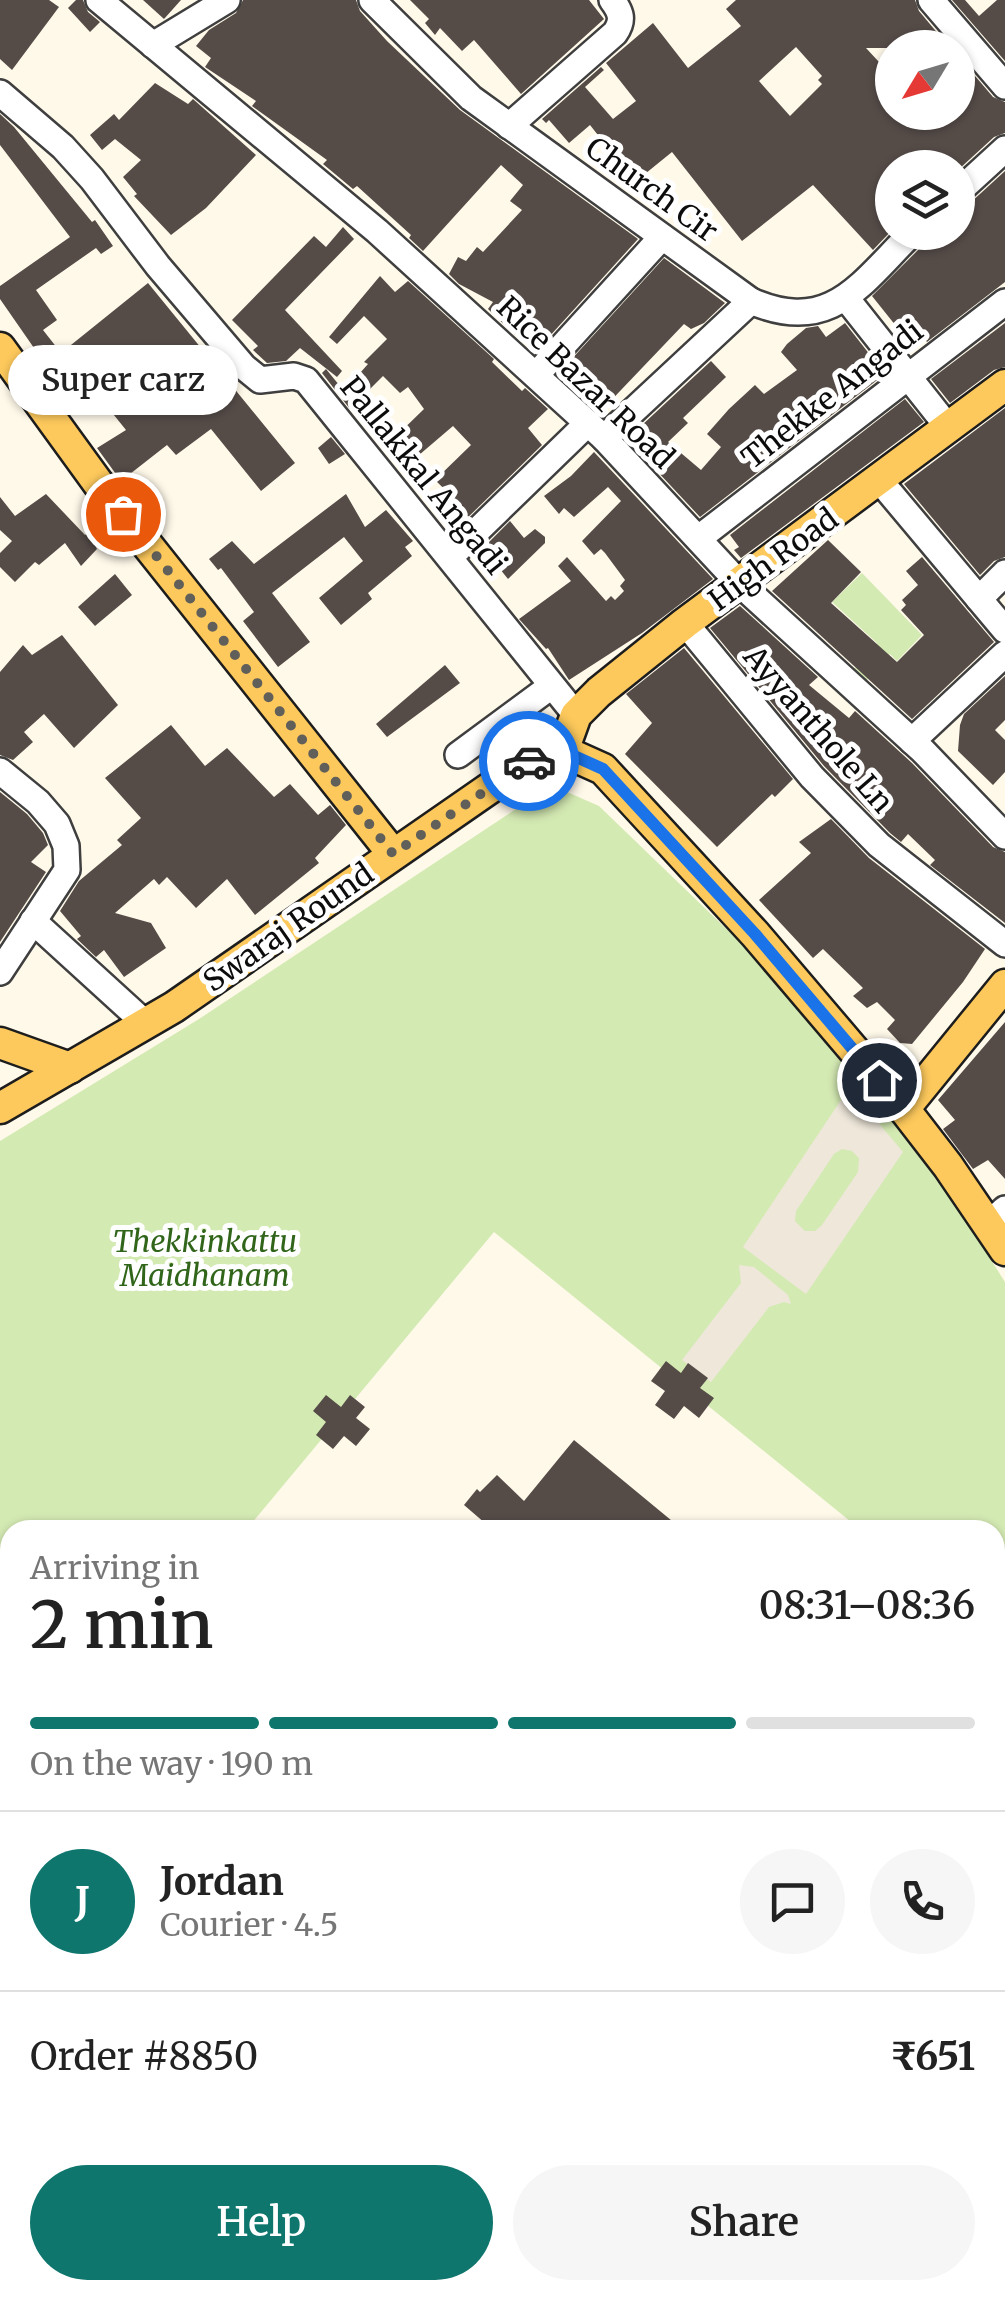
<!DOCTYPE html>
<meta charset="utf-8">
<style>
body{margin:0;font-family:Merriweather,serif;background:#f6f6f6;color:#222;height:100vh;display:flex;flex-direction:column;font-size:38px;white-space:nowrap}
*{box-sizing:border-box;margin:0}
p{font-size:32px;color:#767676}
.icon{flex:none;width:55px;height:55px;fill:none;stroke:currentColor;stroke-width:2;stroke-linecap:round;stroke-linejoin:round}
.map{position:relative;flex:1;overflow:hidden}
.side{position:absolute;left:0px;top:1520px;width:1005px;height:780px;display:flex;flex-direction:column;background:#fff;border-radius:30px 30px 0 0;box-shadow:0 2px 8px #0004}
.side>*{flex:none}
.needle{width:65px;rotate:232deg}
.fabs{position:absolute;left:875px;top:30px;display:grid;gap:20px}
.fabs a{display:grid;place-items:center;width:100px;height:100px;border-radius:50%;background:#fff;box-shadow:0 2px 8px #0004;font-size:50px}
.pin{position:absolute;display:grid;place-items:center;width:85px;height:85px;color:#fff;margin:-42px;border:5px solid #fff;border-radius:50%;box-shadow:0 2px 10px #0007}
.courier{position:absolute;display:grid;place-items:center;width:100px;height:100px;margin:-50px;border:8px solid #1a73e8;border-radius:50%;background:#fff;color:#222;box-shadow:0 2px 12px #0007}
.bubble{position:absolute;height:70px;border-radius:35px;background:#fff;box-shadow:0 2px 8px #0004;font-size:32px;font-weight:600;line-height:70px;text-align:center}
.overview em{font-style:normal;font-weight:600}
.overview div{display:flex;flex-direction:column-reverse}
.overview{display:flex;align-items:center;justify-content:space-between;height:170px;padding:0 30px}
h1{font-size:65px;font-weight:600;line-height:75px}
.bar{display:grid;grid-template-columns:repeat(4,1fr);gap:15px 10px;align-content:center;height:120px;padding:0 30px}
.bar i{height:12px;border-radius:8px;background:#e0e0e0}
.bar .current{background:#0f766e}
.bar p{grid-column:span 4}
.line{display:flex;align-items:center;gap:25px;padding:0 30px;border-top:2px solid #e0e0e0}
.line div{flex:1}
.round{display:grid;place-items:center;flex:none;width:105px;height:105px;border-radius:52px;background:#f6f6f6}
.button{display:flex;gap:20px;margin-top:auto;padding:20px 30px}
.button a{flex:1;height:115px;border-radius:60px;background:#0f766e;color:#fff;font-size:40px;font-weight:600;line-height:115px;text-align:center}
.button a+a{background:#f6f6f6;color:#222}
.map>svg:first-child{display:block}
</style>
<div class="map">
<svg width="1005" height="2300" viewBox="0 0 1005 2300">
<rect width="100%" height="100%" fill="#fff9ea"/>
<g fill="#d4eab3">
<polygon points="862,573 922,635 897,661 890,654 861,687 848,676 877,643 832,602"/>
<polygon points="567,792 599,806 740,942 930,1163 1005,1282 1005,2060 995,2068 995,1530 861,1530 494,1232 246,1530 10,1530 10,2187 0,2182 0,1141 199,1019 534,797"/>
<polygon points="195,2290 705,2290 693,2300 214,2300"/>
</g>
<g fill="#eee7da" fill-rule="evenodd">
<path d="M 849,1088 L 903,1152 L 806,1294 L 743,1247 ZM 842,1149 L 852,1151 L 859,1158 L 858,1172 L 822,1225 L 815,1231 L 805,1231 L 795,1221 L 796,1211 L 834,1154 Z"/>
<polygon points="739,1265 754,1267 788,1295 791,1304 784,1302 769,1307 711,1382 682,1360 741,1283"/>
</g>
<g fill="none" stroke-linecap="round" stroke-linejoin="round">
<polyline stroke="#329ed1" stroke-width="5" points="995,1941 1005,1951"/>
</g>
<g fill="#554c48" fill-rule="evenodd">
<polygon points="0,0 49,0 59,7 12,70 0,59"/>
<polygon points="76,0 83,0 88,12 100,22 90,32 68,8"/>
<polygon points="143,0 181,0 164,19"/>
<polygon points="243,0 356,0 360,11 387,41 460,110 638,239 548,338 528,319 515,335 488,309 493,302 459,284 449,274 458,257 466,261 477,247 483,252 522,210 510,201 523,185 501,165 423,251 409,238 411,235 357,186 353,189 323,164 327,160 252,106 256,101 205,67 211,58 196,46 209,30 236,13"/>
<polygon points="410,0 589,0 604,19 521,94 474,40 462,51 440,28 435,35 425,23 429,19"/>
<path d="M 736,0 L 915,0 L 919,11 L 950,48 L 866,48 L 892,76 L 892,112 L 958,112 L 958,56 L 993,97 L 1005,102 L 1005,133 L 994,137 L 958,170 L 958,168 L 892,168 L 892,230 L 873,250 L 813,185 L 742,241 L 672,152 L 635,182 L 590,125 L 569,143 L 549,120 L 546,123 L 542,119 L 601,67 L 604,70 L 585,87 L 613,119 L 636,101 L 606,63 L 653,23 L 688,68 L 741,26 L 726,9 ZM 796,47 L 822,76 L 818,80 L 822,84 L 790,116 L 759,81 Z"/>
<polygon points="952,0 965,0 979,16 997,0 1005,0 1005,61"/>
<polygon points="155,83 188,104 193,99 256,155 206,208 171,235 134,196 137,194 123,177 141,160 115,139 102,150 90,135 114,114 119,120"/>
<polygon points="0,114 14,127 92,222 95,220 113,246 101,254 96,248 36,290 57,320 43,330 65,358 43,375 27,354 34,348 0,299 0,286 70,237 0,145"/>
<polygon points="1005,171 1005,282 927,342 922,336 912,346 872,296 925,243 929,232 958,232 958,208 969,204"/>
<polygon points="343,227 354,239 285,310 342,371 337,377 300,348 286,361 267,363 253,350 258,346 232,320 314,236 326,247"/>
<polygon points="664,258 725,303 704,323 691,329 684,324 600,412 558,374"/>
<polygon points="380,276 395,292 408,281 494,359 492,362 522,391 525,388 548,409 528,428 542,445 457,528 451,520 464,508 435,480 471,445 453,426 405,467 388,444 424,409 408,387 400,393 383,376 350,409 322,373 326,369 344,391 368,364 364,362 387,339 364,316 337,344 329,337"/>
<polygon points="148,283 295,463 261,491 211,429 176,455 167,445 121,481 97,448 126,430 97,394 100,391 66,349"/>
<polygon points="845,323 885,374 700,517 627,439 711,361 726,377 683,418 688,423 668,442 701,470 721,447 707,434 729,409 755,385 764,394 797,370 781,352 787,344 806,328 818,326 826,337"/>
<polygon points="1005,323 1005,367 994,370 950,403 931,379"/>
<polygon points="905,399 924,422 741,558 734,550 739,547 730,535"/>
<polygon points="1005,408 1005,557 994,561 980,575 904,484"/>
<polygon points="331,437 345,454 329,464 318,448"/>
<polygon points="594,452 713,579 642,633 569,680 548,648 546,649 519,619 571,581 558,566 567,557 606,601 611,596 615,600 624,591 620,586 625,580 605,553 601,549 594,555 582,541 621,501 608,487 574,517 564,508 559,514 544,496 571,476"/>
<polygon points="46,494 85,535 88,533 97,549 81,566 65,543 39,565 35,562 15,582 0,567 0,553 12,541 0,530 0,497 15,516"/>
<polygon points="346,494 365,527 386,510 413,541 405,547 412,556 368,593 372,599 341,625 319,598 363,561 344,537 272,593 310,642 278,667 243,621 254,612 221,568 218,570 209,559 232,541 254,564"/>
<polygon points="510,521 524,538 535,529 545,537 545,543 508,579 483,548"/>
<polygon points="828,540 861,572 831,603 897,662 924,635 901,610 906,605 902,600 918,585 906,571 922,557 994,642 912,719 772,591"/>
<polygon points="115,574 132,595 95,626 78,607"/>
<polygon points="740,606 818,677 809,685 849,718 855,711 912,763 993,847 1005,852 1005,923 930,865 935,860 908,834 901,842 890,833 824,766 710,628"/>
<polygon points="62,635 118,705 74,748 44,714 24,732 33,742 13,760 0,755 0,672 23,645 32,655"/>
<polygon points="684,648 793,779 775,797 772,794 717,847 625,754 652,723 626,694"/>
<polygon points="445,665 460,683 387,737 376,724"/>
<polygon points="1005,676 1005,720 995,730 1005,740 1005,772 993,785 958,751 960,725 964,714"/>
<polygon points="171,725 205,766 227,748 274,797 290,784 318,815 330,805 346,825 315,858 319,863 255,915 227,879 196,908 167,877 159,885 154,879 115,913 151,923 166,948 124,977 104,950 96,957 77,939 81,936 60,911 79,881 122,845 117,840 141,818 105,778"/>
<polygon points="0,792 27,814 43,833 48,845 31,862 46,872 0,942"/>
<polygon points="831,819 869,858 985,949 963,982 912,1044 900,1043 887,1029 895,1020 877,1002 867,1008 853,996 863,988 823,949 813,958 759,900 811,853 799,842"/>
<polygon points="1005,1022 1005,1179 988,1160 973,1169 943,1129 955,1120 938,1100"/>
<polygon points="666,1361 681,1373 688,1363 708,1378 700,1388 714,1398 699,1418 684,1406 674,1419 655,1405 665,1391 651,1381"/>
<polygon points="326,1395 341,1407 350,1395 365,1407 356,1418 370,1429 356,1446 344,1436 333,1449 316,1435 326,1422 313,1411"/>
<polygon points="574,1440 683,1530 493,1530 464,1505 477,1489 480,1492 497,1475 524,1501"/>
</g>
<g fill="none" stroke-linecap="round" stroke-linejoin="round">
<g stroke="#3f3f3f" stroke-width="30">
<g id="minor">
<polyline points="99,0 377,231 604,438 739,583 923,751 1005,836"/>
<path d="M 372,0 L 471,98 L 751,301 C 831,336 861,283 913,232"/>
<polyline points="931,0 1005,86"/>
<polyline points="153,45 227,0"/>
<polyline points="0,93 63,147 92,179 158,266 244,367 260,380 294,376 306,380 576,715"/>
<path d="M 509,126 L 615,33 C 624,20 621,12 612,0"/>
<polyline points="958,192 1005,149"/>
<polyline points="846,298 948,427"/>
<polyline points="536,375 662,237"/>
<polyline points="604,438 751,301"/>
<polyline points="880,481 1005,630"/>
<polyline points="699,538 1005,302"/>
<polyline points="450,557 588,423"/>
<polyline points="979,599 1005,573"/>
<polyline points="685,623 812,777 879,845 1005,944"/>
<polyline points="912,741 1005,654"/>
<polyline points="458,755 550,687"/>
<polyline points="0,771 38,802 57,824 66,846 67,870 0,972"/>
<polyline points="33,921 146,1024"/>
<polyline points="988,1224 1005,1209"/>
<polyline points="995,1667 1005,1664"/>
<polyline points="467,2300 473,2290"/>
</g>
</g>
<g stroke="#1d1d1d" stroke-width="35">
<g id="major">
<polyline points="0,348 98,483 393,854"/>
<polyline points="563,751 576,715 599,692 685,623 1005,385"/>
<polyline points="0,1043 70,1068"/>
<polyline points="0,1108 174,1007 526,763 545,752 563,751 603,769 755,934 904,1109 948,1166 1005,1250"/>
<polyline points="904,1109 1005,985"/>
<polyline points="995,2096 1005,2089"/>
<polyline points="0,2203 10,2208"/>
<polyline points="161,2290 179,2300"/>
<polyline points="735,2300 747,2290"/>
</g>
</g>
<use href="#minor" stroke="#fff" stroke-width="25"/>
<use href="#major" stroke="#fdc95c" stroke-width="30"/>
</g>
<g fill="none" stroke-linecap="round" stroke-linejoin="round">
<polyline stroke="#615f5a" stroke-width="10" stroke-dasharray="0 18" points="123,514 393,854 529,761"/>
<polyline stroke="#1a73e8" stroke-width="12" points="529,761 545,752 563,751 603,769 755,934 879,1080"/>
</g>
<g text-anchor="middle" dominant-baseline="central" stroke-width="10" stroke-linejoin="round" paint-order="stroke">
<g font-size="30" fill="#0c0c0c" stroke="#fff">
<text transform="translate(652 189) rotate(36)">Church Cir</text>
<text transform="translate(586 382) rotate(44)">Rice Bazar Road</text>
<text transform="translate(832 394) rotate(-38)">Thekke Angadi</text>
<text transform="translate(424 475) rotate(51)">Pallakkal Angadi</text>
<text transform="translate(773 559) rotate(-36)">High Road</text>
<text transform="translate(819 729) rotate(49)">Ayyanthole Ln</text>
<text transform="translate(288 927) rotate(-35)">Swaraj Round</text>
</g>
<g font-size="30" font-style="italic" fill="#30651a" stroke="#fff">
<text x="205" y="1241">Thekkinkattu<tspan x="205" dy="34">Maidhanam</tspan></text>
</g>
</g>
</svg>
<div class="fabs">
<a><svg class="needle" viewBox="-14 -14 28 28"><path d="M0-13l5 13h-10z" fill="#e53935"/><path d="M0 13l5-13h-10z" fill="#767676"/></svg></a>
<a><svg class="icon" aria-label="layers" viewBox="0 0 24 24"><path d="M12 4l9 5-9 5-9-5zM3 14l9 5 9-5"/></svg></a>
</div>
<div class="pin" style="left:123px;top:514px;background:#ea580c"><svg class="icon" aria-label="bag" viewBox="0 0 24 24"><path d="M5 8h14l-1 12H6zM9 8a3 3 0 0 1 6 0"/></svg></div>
<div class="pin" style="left:879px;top:1080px;background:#1f2937"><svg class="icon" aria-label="home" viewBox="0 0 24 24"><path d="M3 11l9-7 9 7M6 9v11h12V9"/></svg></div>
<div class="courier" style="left:529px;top:761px"><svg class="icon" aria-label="car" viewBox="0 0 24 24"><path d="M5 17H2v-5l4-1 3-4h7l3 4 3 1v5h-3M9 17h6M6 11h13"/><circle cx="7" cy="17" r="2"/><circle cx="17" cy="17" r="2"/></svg></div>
<div class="bubble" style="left:8px;top:345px;width:230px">Super carz</div>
<section class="side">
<div class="overview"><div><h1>2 min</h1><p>Arriving in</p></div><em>08:31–08:36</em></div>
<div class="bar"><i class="current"></i><i class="current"></i><i class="current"></i><i></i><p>On the way · 190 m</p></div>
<div class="line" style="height:180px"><b class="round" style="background:#0f766e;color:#fff">J</b><div><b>Jordan</b><p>Courier · 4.5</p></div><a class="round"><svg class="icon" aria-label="chat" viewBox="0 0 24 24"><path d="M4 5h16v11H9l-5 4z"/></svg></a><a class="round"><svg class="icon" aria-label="phone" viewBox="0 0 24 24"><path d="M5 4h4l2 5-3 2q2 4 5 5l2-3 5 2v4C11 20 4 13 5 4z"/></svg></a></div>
<div class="line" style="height:130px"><div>Order #8850</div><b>₹651</b></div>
<div class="button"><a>Help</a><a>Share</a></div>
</section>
</div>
